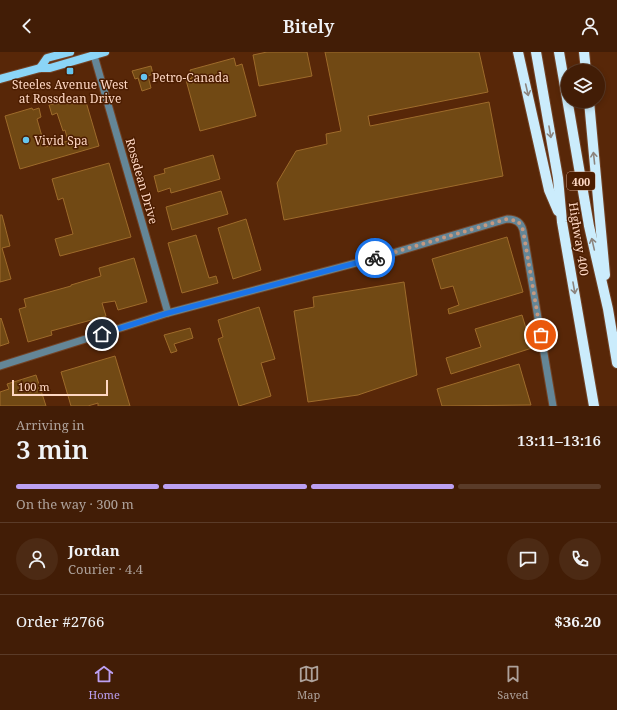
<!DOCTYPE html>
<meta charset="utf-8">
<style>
body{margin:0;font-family:"Noto Serif",serif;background:#4c2a14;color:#f1f3f6;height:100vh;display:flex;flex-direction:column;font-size:15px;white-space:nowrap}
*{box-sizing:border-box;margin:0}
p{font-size:13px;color:#aea29b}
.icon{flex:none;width:22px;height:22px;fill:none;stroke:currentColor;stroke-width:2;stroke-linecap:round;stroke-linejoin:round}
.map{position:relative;height:354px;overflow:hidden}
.details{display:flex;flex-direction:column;background:#421d06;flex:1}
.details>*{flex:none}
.fabs{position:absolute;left:561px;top:12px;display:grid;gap:8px}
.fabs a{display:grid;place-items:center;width:44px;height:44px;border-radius:50%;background:#421d06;box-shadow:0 2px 6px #0003,0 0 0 1px #5a3b28;font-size:20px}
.scale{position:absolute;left:12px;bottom:10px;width:96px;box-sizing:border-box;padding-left:4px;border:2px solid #fed7c3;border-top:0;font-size:11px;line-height:14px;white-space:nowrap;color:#fed7c3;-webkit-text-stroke:3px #4c1d00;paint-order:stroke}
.pin{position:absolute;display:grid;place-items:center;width:34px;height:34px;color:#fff;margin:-17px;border:2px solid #fff;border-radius:50%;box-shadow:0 1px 4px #0007}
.courier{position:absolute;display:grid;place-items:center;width:40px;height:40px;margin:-20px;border:3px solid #1a73e8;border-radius:50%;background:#fff;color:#222;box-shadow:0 1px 5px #0007}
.overview em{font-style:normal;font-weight:600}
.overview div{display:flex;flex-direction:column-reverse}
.overview{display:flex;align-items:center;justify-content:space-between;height:68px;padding:0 16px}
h1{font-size:26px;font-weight:600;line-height:30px}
.bar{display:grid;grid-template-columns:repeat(4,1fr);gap:6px 4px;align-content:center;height:48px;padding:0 16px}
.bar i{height:5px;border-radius:3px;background:#5a3b28}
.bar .current{background:#bca0f2}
.bar p{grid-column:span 4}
.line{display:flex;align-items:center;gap:10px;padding:0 16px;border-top:1px solid #5a3b28}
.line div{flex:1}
.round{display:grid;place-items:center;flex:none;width:42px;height:42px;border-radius:21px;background:#4c2a14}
header{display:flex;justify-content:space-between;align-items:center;height:52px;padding:0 16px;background:#421d06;font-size:18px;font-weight:600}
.tabs{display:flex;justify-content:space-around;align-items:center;height:56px;border-top:1px solid #5a3b28;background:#421d06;font-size:11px;color:#aea29b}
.tabs a{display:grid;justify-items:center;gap:2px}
.tabs .current{color:#bca0f2}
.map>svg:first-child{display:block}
</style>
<header><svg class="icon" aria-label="back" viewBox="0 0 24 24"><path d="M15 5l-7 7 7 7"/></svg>Bitely<svg class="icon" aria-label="person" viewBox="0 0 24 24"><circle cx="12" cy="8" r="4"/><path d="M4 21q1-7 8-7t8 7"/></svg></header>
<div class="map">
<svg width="617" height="354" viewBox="0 0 617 354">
<rect width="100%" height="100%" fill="#582708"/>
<g fill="#714914" stroke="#9e6b2b">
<polygon points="267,0 307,0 312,24 259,34 253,3"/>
<polygon points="325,0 479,0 488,40 368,64 370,74 489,50 503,124 284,168 277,131 296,99 327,92 326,82 341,79"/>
<polygon points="234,6 236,14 242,12 256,64 200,79 186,28 192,26 190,18"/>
<polygon points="151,14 153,22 148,24 151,36 142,39 138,26 135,27 132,19"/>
<polygon points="84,43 99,94 20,117 5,64 32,56 33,58 39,56 41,65 37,67 45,95 68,89 65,78 63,79 57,61 52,63 49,53"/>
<polygon points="213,103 220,127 171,141 170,136 158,140 154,124 165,121 164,117"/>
<polygon points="109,111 131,185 60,204 55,187 73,182 63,146 58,148 52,127"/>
<polygon points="221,139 228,162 172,178 166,155"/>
<polygon points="0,163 2,163 10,194 2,196 11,227 0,230"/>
<polygon points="246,167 261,218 233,227 218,176"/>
<polygon points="196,183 209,226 216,224 218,231 182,241 168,191"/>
<polygon points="507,185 523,240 449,262 448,257 459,253 453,234 441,237 432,207"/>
<polygon points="134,206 147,250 118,258 115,249 102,251 106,264 51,279 52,283 28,290 19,257 26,255 24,247 71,234 71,233 101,224 99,216"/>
<polygon points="404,230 417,323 358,343 308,350 294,259 314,255 313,245"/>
<polygon points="259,255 275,307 261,311 271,344 239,354 218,287 223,285 218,268"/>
<polygon points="522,263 532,296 451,322 446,306 481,295 475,277"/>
<polygon points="1,266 9,291 0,294 0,267"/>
<polygon points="190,276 193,286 174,292 177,299 171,301 164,283"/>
<polygon points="115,304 130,354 98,354 98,351 88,354 71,354 61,320"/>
<polygon points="519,312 531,353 442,354 437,337"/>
<polygon points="36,323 46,354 0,354 0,340 9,337 7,332"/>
</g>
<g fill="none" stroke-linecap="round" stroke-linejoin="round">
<g stroke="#734326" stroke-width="9">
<g id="minor">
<polyline points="93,0 168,261"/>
<path d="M 0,314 L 168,261 L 386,203 L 507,167 C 515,167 521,170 523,178 L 553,354"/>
</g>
</g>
<g stroke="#734326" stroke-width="10">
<g id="major">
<polyline points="40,16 47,6 70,0"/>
<polyline points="0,27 40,16 50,16 105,0"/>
</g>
</g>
<g stroke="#734326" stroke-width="12">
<g id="highway">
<polyline points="518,0 549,138 558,159"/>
<polyline points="536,0 558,126 562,170 594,354"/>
<polyline points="559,0 589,174 608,257 617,311"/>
<polyline points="584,0 586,19"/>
<polyline points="589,49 605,223"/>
</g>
</g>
<use href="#minor" stroke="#648697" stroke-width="7"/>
<use href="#major" stroke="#8bd5f7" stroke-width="8"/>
<use href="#highway" stroke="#cbecfc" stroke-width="10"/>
</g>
<defs><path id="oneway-shaft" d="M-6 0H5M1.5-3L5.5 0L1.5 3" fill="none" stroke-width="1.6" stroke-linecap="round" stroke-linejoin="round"/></defs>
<g stroke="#8c847e">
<use href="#oneway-shaft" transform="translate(527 38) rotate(77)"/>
<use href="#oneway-shaft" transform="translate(550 80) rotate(80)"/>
<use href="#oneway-shaft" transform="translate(594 106) rotate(-96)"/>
<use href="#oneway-shaft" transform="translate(593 192) rotate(-103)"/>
<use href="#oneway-shaft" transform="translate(574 236) rotate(80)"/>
</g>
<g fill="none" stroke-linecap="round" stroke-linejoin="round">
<polyline stroke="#c49982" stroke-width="4" stroke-dasharray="0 7.2" points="375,206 507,167 518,169 523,178 541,283"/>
<polyline stroke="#1a73e8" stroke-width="5" points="102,282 168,261 375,206"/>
</g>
<g fill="#65c5ee" stroke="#4c1d00" stroke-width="1.5">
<rect x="66" y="15" width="8" height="8" rx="2"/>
<circle cx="144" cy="25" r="4"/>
<circle cx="26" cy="88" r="4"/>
</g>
<g text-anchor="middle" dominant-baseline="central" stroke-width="3" stroke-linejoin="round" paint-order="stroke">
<rect fill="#4c1d00" stroke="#c99f88" stroke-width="1" x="567" y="120" width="28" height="18" rx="3"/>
<g font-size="11" font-weight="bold" fill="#fed7c3">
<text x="581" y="129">400</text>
</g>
<g font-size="12" fill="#fed7c3" stroke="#4c1d00" text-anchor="start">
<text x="152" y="25">Petro-Canada</text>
<text x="70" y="32" text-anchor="middle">Steeles Avenue West<tspan x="70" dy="14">at Rossdean Drive</tspan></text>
<text x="34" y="88">Vivid Spa</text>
</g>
<g font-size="12" fill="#fed7c3" stroke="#4c1d00">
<text transform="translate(142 129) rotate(74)">Rossdean Drive</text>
<text transform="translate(579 187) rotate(81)">Highway 400</text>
</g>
</g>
</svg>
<div class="fabs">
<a><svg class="icon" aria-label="layers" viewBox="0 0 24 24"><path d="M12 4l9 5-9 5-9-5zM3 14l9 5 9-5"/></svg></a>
</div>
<div class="scale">100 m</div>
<div class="pin" style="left:541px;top:283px;background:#ea580c"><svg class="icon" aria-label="bag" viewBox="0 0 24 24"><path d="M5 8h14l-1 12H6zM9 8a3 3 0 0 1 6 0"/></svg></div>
<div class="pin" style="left:102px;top:282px;background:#1f2937"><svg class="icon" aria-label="home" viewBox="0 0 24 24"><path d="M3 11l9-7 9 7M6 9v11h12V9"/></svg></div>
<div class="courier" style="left:375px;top:206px"><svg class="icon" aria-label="bike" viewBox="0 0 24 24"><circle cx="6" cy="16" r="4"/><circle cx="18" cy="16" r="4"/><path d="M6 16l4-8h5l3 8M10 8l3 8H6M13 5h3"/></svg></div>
</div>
<section class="details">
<div class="overview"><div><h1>3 min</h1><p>Arriving in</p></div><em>13:11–13:16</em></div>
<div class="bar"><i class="current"></i><i class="current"></i><i class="current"></i><i></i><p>On the way · 300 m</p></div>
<div class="line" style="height:72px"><a class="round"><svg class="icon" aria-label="person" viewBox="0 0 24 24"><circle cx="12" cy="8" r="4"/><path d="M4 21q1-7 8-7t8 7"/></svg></a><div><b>Jordan</b><p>Courier · 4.4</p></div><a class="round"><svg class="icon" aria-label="chat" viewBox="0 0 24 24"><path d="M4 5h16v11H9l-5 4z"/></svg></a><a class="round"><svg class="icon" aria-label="phone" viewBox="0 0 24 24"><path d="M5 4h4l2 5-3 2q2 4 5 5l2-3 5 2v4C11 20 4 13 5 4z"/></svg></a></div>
<div class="line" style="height:52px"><div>Order #2766</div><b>$36.20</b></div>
</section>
<nav class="tabs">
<a class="current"><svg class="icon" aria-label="home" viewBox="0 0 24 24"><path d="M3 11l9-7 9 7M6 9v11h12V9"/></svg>Home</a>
<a><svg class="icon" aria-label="map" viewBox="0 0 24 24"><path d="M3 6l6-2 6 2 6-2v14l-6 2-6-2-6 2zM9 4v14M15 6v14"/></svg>Map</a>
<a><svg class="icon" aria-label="saved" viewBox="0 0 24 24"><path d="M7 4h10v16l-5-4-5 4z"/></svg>Saved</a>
</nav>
